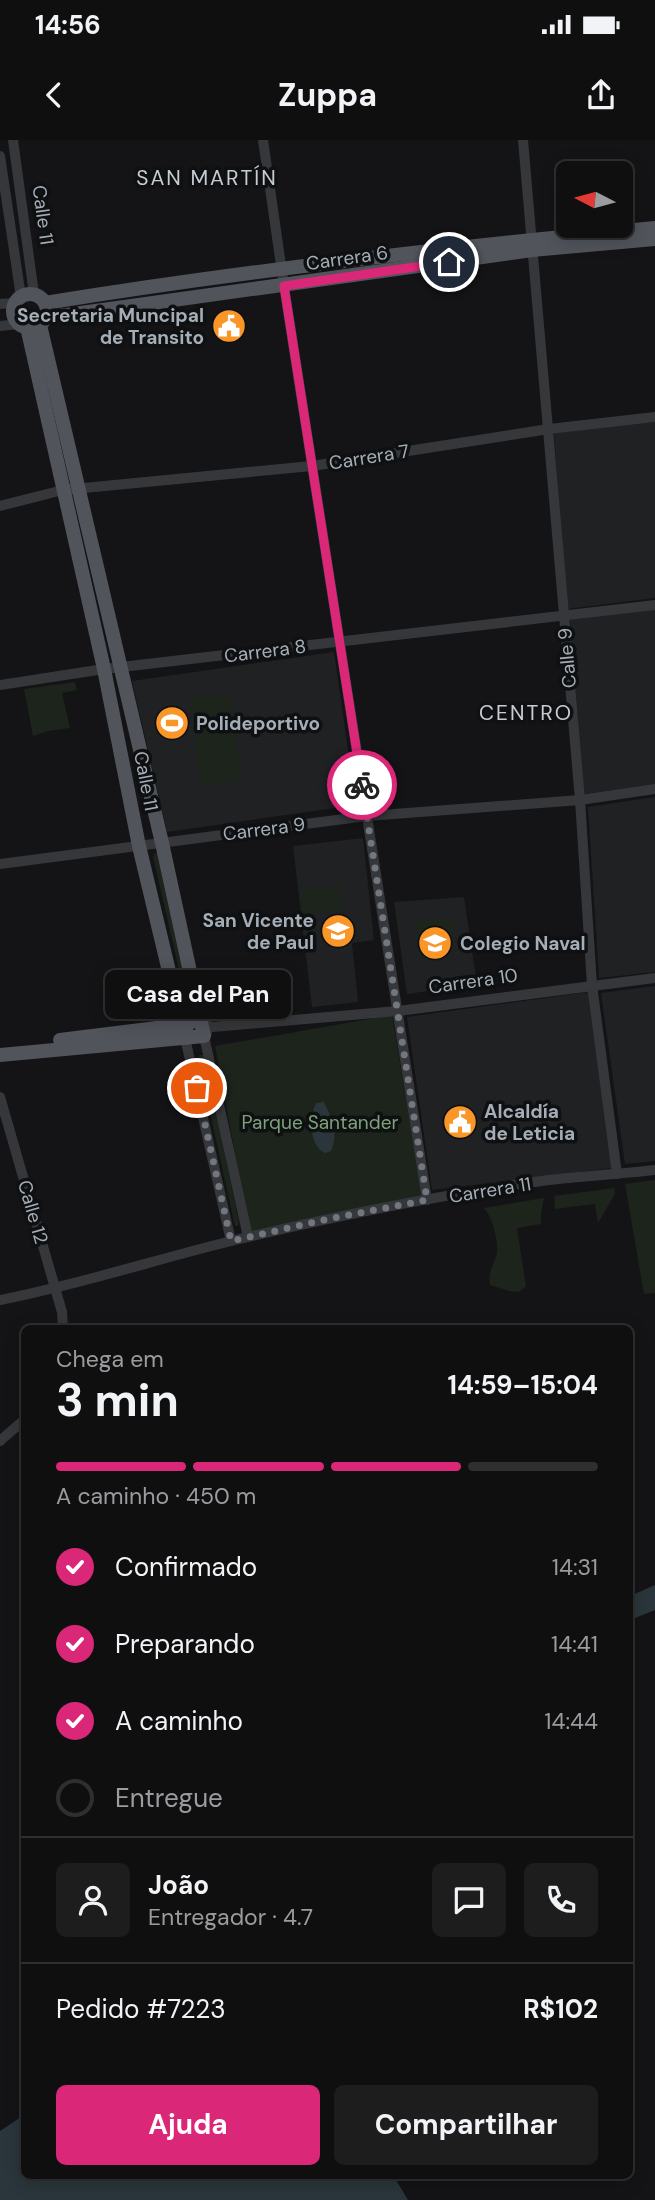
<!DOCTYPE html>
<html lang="pt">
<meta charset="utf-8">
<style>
body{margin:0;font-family:"DM Sans",sans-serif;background:#1d1d1e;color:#f1f3f6;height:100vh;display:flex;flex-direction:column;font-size:26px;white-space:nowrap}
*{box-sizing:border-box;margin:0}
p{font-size:23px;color:#9b9c9f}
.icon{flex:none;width:38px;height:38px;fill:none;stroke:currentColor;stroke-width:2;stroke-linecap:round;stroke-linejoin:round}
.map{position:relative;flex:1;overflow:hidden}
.sheet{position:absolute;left:21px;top:1185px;width:612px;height:854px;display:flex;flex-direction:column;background:#0f0f10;border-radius:10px;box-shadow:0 4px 18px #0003,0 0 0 2px #2f2f30}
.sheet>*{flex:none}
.needle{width:46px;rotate:276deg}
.tools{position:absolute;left:556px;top:21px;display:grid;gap:14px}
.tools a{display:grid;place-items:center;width:77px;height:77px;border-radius:10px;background:#0f0f10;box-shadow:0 4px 18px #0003,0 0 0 2px #2f2f30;font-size:35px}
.pin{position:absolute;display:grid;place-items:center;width:60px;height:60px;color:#fff;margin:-30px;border:4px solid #fff;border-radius:50%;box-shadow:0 2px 7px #0007}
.courier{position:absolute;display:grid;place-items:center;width:70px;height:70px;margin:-35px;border:5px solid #db2777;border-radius:50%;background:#fff;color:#222;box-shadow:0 2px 9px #0007}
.bubble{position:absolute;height:49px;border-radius:10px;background:#0f0f10;box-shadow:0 4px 18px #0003,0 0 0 2px #2f2f30;font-size:23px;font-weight:700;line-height:49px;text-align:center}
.overview em{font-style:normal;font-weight:700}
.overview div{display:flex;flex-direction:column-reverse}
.overview{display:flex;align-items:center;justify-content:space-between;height:119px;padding:0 35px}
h1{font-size:46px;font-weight:700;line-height:52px}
.bar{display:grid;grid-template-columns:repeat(4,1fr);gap:10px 7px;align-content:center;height:84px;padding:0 35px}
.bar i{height:9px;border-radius:5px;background:#2f2f30}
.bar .selected{background:#db2777}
.bar p{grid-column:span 4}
.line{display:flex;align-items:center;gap:18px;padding:0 35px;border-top:2px solid #2f2f30}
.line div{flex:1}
.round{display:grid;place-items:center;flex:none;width:74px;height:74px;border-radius:10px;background:#1d1d1e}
ol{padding:0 35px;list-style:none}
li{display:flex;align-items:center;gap:21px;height:77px}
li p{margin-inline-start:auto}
li .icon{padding:7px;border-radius:50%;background:#db2777;color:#fff;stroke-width:4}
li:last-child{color:#9b9c9f}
li i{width:38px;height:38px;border:4px solid #2f2f30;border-radius:50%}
.cta{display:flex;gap:14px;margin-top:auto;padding:14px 35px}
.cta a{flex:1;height:80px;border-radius:10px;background:#db2777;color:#fff;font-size:28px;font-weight:700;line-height:80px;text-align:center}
.cta a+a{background:#1d1d1e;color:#f1f3f6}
.status{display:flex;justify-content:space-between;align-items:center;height:49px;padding:0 35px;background:#0f0f10;direction:ltr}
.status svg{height:19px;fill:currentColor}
header{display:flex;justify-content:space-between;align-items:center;height:91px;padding:0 35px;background:#0f0f10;font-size:32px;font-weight:700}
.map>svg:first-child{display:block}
</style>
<div class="status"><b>14:56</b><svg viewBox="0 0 49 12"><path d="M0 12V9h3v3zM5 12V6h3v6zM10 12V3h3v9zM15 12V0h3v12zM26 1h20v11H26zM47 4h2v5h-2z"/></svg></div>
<header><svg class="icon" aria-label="back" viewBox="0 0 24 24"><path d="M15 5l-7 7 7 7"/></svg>Zuppa<svg class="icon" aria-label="share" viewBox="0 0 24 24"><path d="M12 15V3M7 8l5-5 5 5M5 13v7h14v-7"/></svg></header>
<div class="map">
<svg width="655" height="2060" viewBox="0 0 655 2060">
<rect width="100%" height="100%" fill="#141416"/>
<g fill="#202123">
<polygon points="655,282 655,458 567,469 554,293"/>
<polygon points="655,468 655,644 584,654 570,480"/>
<polygon points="334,512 356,665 167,692 132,541"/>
<polygon points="655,657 655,832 599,838 588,667"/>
<polygon points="363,698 374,800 352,803 358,862 312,867 293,706"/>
<polygon points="464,757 477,844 407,854 394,762"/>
<polygon points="655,846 655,1021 625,1024 601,853"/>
<polygon points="589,852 612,1028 432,1050 407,877"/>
</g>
<g fill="#1c241c">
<polygon points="75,542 77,550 62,553 70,588 48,591 33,596 24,549"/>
<polygon points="229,553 242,640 201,647 188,559"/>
<polygon points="155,713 159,714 193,871 191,871 188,869 153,717"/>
<polygon points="339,746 342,770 303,774 300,750"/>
<polygon points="453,777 455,793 418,797 416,781"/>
<polygon points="392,875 422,1056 250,1094 215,906"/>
<polygon points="200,915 204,915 239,1083 238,1086 235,1086 198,918"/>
<polygon points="655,1040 655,1153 644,1154 625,1044"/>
<polygon points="614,1048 615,1054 598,1083 595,1064 555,1069 554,1056"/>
<path d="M 544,1058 L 541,1073 L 541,1084 L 517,1088 L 526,1146 L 519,1152 L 509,1151 L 490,1145 C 488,1133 492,1128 496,1117 C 500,1105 493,1078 484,1068 Z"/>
</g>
<g fill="#2a363b">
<path d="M 324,962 C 332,979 339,993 331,1011 L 325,1013 C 309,1005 309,978 316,963 Z"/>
<polygon points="655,1445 655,1470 630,1480 630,1456"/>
<polygon points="24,1975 24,2035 393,2035 408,2060 0,2060 0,1991"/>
</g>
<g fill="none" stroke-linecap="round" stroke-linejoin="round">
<polyline stroke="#2a363b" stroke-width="2.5" points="592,1188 593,1187"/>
<g stroke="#35373b" stroke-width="10">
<polyline points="13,0 34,154"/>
<polyline points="263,0 284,146 427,1060"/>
<polyline points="523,0 580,660 592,845 617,1034"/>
<polyline points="0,16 21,157"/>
<polyline points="0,164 15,163"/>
<polyline points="0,186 19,184"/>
<polyline points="0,366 63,350 312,326 549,289 655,277"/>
<polyline points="0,545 104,529 655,465"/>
<polyline points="0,724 367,676 580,660 655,649"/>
<polyline points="201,882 212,887 398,871 655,838"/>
<polyline points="207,893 204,896 248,1097"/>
<polyline points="185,898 231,1101"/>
<polyline points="0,957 62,1172 63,1188"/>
<path d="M 0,1160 C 78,1145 154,1120 231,1101 C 336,1076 443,1054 549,1040 C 584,1036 620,1034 655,1030"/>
<polyline points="0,1301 24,1280"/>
</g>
<g stroke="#51545b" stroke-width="14">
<circle cx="30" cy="171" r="17"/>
<path d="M 45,163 C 248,130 451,107 655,88"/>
<polyline points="45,178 532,110 655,99"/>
<polyline points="27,187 104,529 139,706 185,898"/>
<polyline points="60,900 189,884"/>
<polyline points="0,915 204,896 162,703 40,185"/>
</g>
</g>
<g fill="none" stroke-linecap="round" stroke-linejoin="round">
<polyline stroke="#72777f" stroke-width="7" stroke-dasharray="0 12.6" points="197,948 231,1101 333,1078 427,1060 362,645"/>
<polyline stroke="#db2777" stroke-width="9" points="362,645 284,146 449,122"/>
</g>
<defs>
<g id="civic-disc" transform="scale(1.75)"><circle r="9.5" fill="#fa9628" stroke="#0f1011"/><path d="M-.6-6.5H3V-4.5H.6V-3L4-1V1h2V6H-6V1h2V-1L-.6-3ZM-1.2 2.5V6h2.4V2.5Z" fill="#fff"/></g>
<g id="stadium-disc" transform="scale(1.75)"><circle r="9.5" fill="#fa9628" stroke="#0f1011"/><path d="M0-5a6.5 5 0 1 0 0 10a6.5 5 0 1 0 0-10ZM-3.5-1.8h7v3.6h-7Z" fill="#fff"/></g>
<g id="school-disc" transform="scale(1.75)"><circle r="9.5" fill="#fa9628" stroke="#0f1011"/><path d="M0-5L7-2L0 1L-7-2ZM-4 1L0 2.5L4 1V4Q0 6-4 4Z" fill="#fff"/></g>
</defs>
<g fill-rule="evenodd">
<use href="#civic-disc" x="229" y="186"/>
<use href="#stadium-disc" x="172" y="583"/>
<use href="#school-disc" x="338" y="791"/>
<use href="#school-disc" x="435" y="803"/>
<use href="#civic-disc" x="460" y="982"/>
</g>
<g text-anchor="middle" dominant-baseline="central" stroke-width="7" stroke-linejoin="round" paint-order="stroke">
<g font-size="19" fill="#a5adb7" stroke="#0f1011">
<text transform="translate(43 75) rotate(82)">Calle 11</text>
<text transform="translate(347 118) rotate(-8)">Carrera 6</text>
<text transform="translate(369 317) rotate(-9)">Carrera 7</text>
<text transform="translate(265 511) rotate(-7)">Carrera 8</text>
<text transform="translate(567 518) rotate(-95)">Calle 9</text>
<text transform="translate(146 641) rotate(79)">Calle 11</text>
<text transform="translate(264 689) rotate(-7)">Carrera 9</text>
<text transform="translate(473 841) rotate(-8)">Carrera 10</text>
<text transform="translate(490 1050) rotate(-9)">Carrera 11</text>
<text transform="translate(33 1072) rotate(74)">Calle 12</text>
</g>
<g font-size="19" font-weight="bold" fill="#a5adb7" stroke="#0f1011" text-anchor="start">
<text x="204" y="175" text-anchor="end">Secretaria Muncipal<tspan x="204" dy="22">de Transito</tspan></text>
<text x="196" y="583">Polideportivo</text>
<text x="314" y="780" text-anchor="end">San Vicente<tspan x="314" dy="22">de Paul</tspan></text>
<text x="460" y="803">Colegio Naval</text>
<text x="484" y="971">Alcaldía<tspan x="484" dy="22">de Leticia</tspan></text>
</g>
<g font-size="19" fill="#7ea37b" stroke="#0f1011">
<text x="320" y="982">Parque Santander</text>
</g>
<g font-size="21" letter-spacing="2" fill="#c7ccd3" stroke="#0f1011">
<text x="207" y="38">SAN MARTÍN</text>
<text x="526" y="573">CENTRO</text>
</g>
</g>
</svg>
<div class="tools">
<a><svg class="needle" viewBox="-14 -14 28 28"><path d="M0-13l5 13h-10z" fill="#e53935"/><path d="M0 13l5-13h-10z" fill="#9b9c9f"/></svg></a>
</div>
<div class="pin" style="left:197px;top:948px;background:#ea580c"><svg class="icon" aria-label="bag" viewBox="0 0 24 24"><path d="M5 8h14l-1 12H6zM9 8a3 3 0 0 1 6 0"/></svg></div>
<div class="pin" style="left:449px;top:122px;background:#1f2937"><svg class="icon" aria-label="home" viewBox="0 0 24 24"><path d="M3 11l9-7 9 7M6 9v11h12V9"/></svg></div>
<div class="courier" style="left:362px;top:645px"><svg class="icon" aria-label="bike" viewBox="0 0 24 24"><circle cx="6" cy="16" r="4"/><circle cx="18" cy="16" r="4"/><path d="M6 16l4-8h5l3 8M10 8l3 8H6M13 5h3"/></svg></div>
<div class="bubble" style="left:105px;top:830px;width:186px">Casa del Pan</div>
<section class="sheet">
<div class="overview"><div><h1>3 min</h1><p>Chega em</p></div><em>14:59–15:04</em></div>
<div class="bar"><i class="selected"></i><i class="selected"></i><i class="selected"></i><i></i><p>A caminho · 450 m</p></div>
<ol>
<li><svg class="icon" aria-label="check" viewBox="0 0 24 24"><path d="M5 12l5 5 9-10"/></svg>Confirmado<p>14:31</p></li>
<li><svg class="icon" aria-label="check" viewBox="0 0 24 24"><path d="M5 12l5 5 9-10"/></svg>Preparando<p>14:41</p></li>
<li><svg class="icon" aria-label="check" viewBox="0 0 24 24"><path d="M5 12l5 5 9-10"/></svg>A caminho<p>14:44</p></li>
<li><i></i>Entregue</li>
</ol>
<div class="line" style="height:126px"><a class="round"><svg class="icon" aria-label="person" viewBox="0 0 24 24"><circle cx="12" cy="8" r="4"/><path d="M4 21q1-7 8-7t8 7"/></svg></a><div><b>João</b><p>Entregador · 4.7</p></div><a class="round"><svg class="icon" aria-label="chat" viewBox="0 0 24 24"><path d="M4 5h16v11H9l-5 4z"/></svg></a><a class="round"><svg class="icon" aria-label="phone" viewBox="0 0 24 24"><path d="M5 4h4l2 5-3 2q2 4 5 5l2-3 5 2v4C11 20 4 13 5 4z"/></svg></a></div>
<div class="line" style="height:91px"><div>Pedido #7223</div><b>R$102</b></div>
<div class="cta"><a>Ajuda</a><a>Compartilhar</a></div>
</section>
</div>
